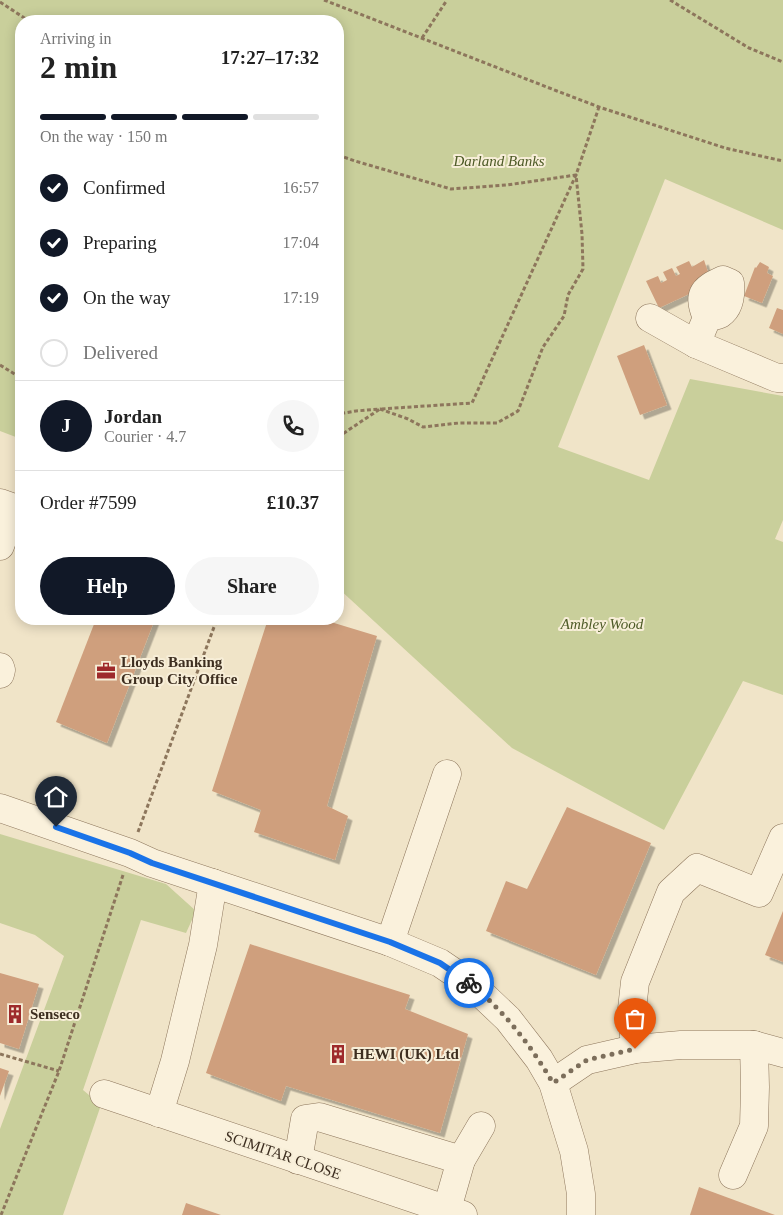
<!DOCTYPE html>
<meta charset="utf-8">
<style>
body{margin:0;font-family:"Times New Roman",serif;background:#f6f6f6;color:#222;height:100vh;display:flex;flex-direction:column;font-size:19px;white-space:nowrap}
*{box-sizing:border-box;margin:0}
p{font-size:16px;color:#767676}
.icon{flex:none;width:28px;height:28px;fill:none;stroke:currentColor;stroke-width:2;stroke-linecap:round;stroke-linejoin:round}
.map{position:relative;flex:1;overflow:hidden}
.side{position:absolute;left:15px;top:15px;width:329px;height:610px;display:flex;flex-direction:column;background:#fff;border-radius:20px;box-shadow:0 2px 12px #0003}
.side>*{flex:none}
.pin{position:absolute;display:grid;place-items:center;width:42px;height:42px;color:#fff;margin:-51px -21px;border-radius:50% 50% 50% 0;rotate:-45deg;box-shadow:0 0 5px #0007}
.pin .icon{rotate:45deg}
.courier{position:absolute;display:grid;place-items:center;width:50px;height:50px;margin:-25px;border:4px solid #1a73e8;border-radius:50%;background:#fff;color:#222;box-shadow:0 1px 6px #0007}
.headline em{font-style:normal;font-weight:700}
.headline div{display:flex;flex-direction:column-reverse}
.headline{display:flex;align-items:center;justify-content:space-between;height:85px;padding:0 25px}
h1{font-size:32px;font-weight:700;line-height:38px}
.bar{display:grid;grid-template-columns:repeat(4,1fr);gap:8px 5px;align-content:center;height:60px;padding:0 25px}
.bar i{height:6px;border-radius:4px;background:#e0e0e0}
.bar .active{background:#111827}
.bar p{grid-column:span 4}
.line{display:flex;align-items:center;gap:12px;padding:0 25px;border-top:1px solid #e0e0e0}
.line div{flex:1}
.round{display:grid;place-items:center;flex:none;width:52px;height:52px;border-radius:26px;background:#f6f6f6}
ol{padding:0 25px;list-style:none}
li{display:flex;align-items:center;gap:15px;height:55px}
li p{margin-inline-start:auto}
li .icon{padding:5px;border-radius:50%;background:#111827;color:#fff;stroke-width:4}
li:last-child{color:#767676}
li i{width:28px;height:28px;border:2px solid #e0e0e0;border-radius:50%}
.cta{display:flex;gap:10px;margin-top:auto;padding:10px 25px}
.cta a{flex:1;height:58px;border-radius:30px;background:#111827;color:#fff;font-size:20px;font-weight:700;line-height:58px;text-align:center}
.cta a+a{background:#f6f6f6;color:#222}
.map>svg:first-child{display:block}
</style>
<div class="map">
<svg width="783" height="1215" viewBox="0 0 783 1215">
<defs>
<filter id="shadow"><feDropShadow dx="4.5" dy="4.5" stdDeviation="0" flood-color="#0004"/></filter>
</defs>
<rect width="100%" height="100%" fill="#f0e4c8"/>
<g fill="#c9cf9b">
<polygon points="0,0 783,0 783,230 665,179 558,447 649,480 690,379 783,396 783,520 775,539 783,542 783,695 743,681 664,830 512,748 338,588 338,21 21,21 21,439 0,431"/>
<polygon points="0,834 166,884 196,911 186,933 141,920 83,1090 101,1105 63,1215 0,1215 0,1129 64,956 35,935 0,923"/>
</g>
<g fill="#cf9f7d" filter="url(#shadow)">
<polygon points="704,260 711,281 687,295 659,308 646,281 658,276 661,283 667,280 663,272 672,268 676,276 680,274 676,267 689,261 692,267"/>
<polygon points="760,262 769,267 767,273 773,276 762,303 744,296 755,267 756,268"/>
<polygon points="777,308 783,310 783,334 769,328"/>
<polygon points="644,345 667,405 640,415 617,356"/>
<polygon points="96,619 155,619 107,743 56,722"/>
<polygon points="268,619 321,619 377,636 327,806 348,816 335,860 254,832 261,810 212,791"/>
<polygon points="567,807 651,843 596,975 486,931 506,881 527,889"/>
<polygon points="783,911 783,962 765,955"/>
<polygon points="250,944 410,995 405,1009 468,1034 440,1133 286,1086 281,1101 206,1073"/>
<polygon points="0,973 39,984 19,1049 0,1043"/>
<polygon points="0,1068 9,1071 0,1096"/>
<polygon points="699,1187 775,1215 690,1215"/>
<polygon points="186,1203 221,1215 182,1215"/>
</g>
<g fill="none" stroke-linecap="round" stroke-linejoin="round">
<g stroke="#8d765c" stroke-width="29">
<g id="minor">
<polyline points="650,318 696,344 777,378 783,378"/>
<path d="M 696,344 L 707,318 C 711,316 716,316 720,314 C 730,307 731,294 730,283 L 723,280 C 701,290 698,295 707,318"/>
<polyline points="0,503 14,508 0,546"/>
<polyline points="0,667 1,670 0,674"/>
<polyline points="0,808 130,853 152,863 390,942 440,963 471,984 508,1019 539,1059 553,1083 574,1151 581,1194 581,1215"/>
<polyline points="390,942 447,774"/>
<polyline points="635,1049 632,1009 635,982 671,892 697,868 759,893 783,838"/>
<polyline points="553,1083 587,1060 635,1049 681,1045 754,1045 783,1053"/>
<polyline points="104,1094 463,1215"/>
<polyline points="159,1113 175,1061 203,945 213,883"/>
<polyline points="298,1160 305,1119 319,1117 461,1160"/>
<polyline points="733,1175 754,1126 755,1087 754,1045"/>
<polyline points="447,1209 461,1160 481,1126"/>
</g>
</g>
<g stroke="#8d765c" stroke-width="3" stroke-dasharray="4 2.5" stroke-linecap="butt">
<polyline points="324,0 557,91 599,107 725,148 783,161"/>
<polyline points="670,0 749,48 783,62"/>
<polyline points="0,2 29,21"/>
<polyline points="422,38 447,0"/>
<polyline points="338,155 355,161 451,189 507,185 576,175 582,234 583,269 568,295 564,316 543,347 518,411 497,423 459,423 423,427 408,419 380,409 356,411 338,414"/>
<polyline points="0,365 21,378"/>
<polyline points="338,437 380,409 472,403 576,175 599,107"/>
<polyline points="138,832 217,619"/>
<polyline points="0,1054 59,1071"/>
<polyline points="1,1215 59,1071 123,875"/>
</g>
<use href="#minor" stroke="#faf1dc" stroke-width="28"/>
</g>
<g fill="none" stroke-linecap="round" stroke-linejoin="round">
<path stroke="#7c6e5b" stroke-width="5" stroke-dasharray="0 9" d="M 469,983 C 504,1010 531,1046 553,1083 L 587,1060 L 635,1049"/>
<polyline stroke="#1a73e8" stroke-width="6" points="56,827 130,853 152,863 390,942 440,963 469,983"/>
</g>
<defs>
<g id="office-bare" transform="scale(1.5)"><path d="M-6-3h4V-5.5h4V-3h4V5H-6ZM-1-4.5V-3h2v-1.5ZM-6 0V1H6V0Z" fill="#9e2a2b" stroke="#f7eed8" stroke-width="2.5" paint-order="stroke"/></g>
<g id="building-bare" transform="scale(1.5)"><path d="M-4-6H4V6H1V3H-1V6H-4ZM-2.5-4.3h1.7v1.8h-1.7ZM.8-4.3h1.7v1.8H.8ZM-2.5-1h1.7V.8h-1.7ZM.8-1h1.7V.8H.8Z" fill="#9e2a2b" stroke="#f7eed8" stroke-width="2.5" paint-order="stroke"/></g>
</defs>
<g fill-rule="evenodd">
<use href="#office-bare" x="106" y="671"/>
<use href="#building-bare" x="15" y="1014"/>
<use href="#building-bare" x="338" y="1054"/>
</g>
<g text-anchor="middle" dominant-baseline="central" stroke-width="4" stroke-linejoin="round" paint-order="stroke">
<g font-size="15" font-style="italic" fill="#4d5a26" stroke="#f7eed8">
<text x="499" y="161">Darland Banks</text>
<text x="602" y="624">Ambley Wood</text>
</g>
<g font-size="15" font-weight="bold" fill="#3d2e20" stroke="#f7eed8" text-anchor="start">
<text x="121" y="662">Lloyds Banking<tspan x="121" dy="17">Group City Office</tspan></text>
<text x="30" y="1014">Senseco</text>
<text x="353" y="1054">HEWI (UK) Ltd</text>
</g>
<g font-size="15" fill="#3d2e20" stroke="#f7eed8">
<text transform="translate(283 1155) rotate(19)">SCIMITAR CLOSE</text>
</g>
</g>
</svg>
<div class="pin" style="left:635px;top:1049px;background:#ea580c"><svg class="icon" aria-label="bag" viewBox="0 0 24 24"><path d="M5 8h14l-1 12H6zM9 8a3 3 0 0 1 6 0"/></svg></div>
<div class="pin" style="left:56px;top:827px;background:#1f2937"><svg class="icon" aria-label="home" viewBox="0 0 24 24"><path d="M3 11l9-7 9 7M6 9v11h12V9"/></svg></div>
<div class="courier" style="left:469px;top:983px"><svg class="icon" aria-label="bike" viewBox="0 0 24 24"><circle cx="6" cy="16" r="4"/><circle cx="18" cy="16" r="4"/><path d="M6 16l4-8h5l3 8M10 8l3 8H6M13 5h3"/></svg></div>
<section class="side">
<div class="headline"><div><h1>2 min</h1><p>Arriving in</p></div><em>17:27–17:32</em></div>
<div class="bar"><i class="active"></i><i class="active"></i><i class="active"></i><i></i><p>On the way · 150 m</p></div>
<ol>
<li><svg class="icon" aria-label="check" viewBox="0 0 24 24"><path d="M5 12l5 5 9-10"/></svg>Confirmed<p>16:57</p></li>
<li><svg class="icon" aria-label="check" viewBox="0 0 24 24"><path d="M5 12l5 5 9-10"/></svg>Preparing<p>17:04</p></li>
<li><svg class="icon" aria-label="check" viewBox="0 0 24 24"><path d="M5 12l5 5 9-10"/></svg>On the way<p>17:19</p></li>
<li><i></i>Delivered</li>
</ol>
<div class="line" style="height:90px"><b class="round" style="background:#111827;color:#fff">J</b><div><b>Jordan</b><p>Courier · 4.7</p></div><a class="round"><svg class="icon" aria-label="phone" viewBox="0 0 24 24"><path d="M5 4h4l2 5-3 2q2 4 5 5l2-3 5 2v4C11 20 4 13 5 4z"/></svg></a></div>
<div class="line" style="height:65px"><div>Order #7599</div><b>£10.37</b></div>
<div class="cta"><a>Help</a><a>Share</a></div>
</section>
</div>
